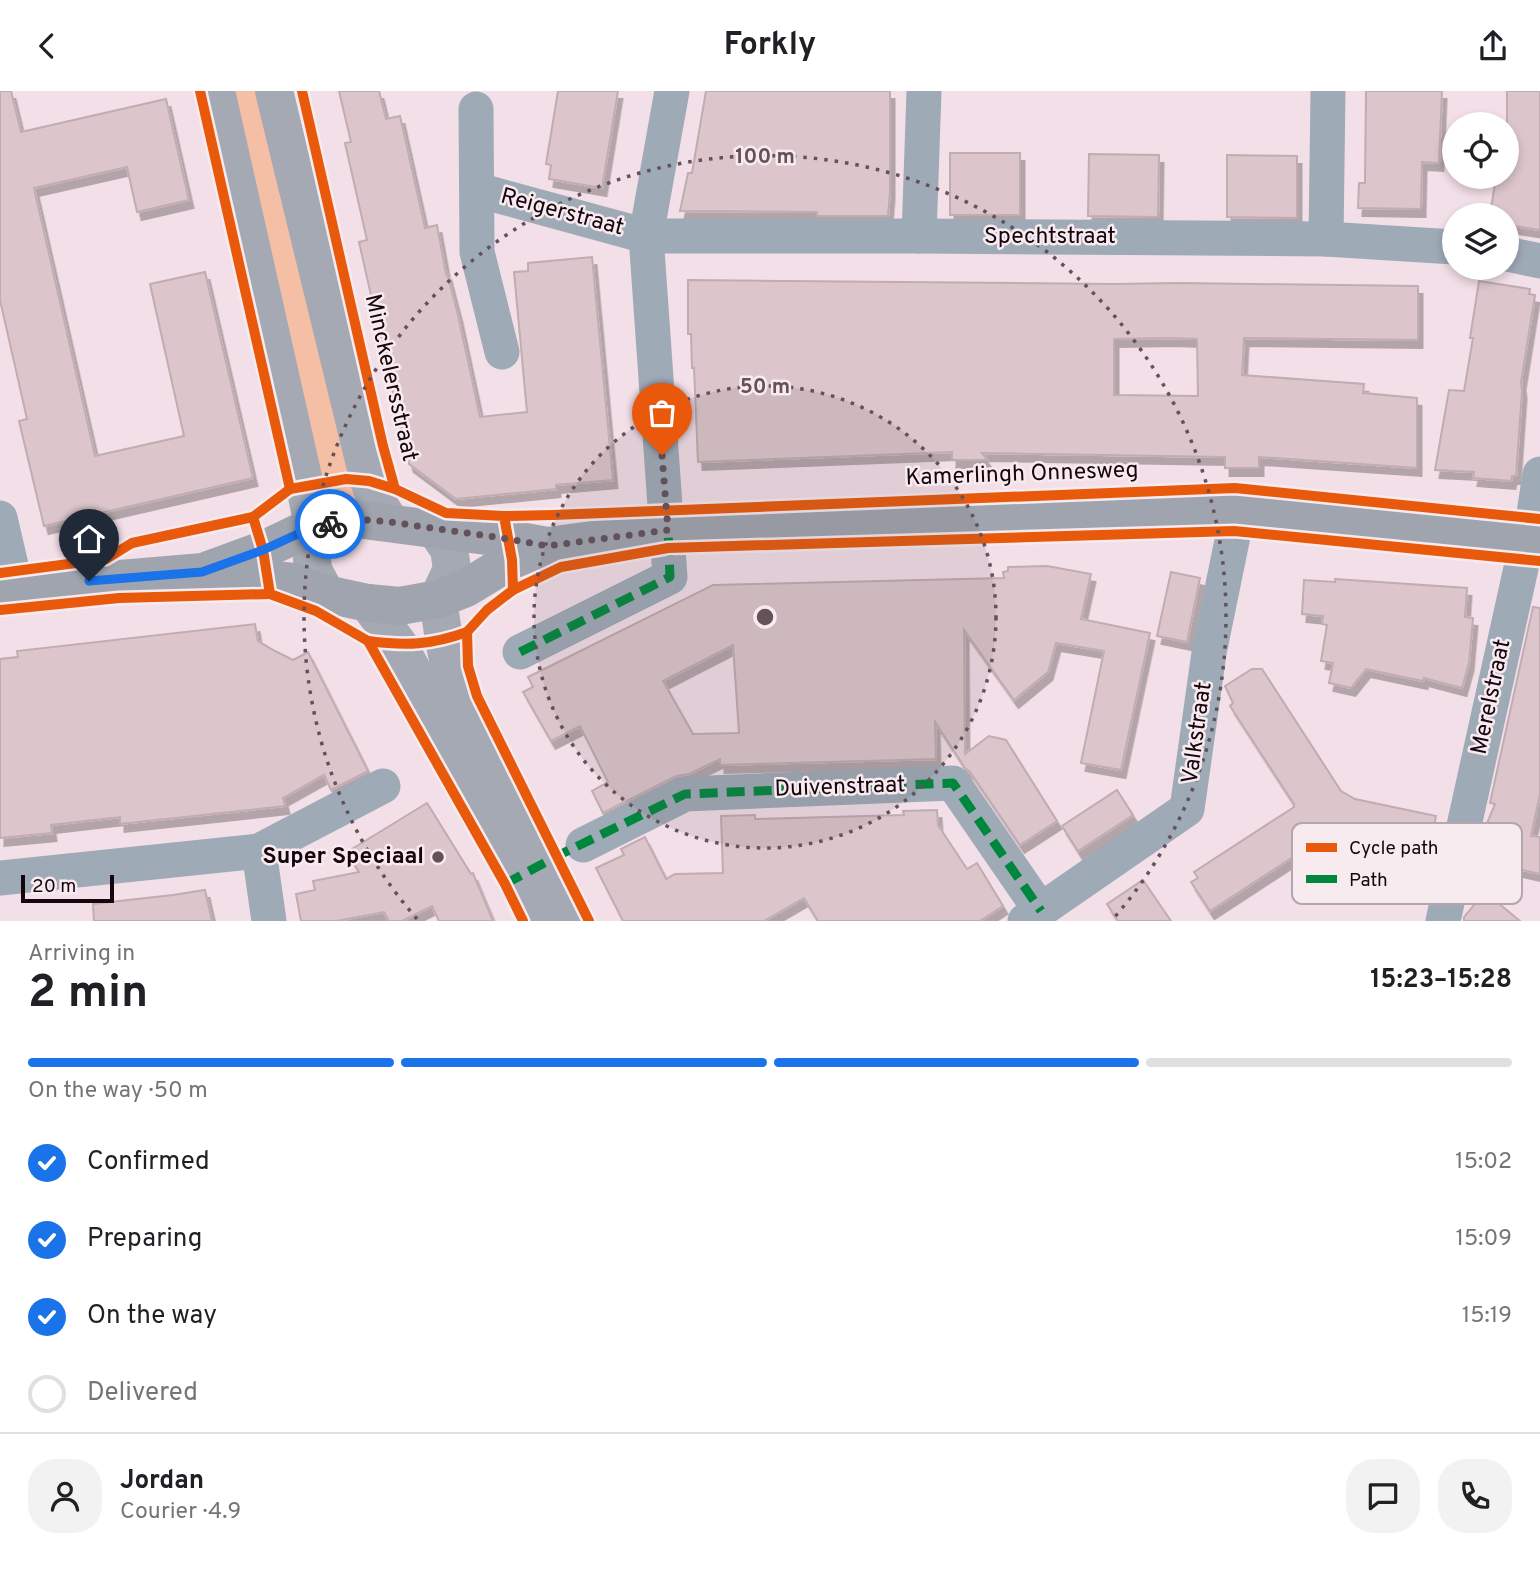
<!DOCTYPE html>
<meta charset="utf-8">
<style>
body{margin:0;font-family:Overpass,sans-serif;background:#f2f2f2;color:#202124;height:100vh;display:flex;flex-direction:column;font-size:26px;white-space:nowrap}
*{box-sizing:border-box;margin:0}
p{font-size:23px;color:#757577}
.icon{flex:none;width:38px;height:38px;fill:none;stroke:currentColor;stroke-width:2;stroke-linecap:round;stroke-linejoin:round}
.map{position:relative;height:830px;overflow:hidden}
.details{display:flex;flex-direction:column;background:#fff;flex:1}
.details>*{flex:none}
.buttons{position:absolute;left:1442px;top:21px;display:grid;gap:14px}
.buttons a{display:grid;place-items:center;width:77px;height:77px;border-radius:50%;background:#fff;box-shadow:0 4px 10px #0003;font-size:35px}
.scale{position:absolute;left:21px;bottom:18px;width:93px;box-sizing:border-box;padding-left:7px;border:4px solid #17050d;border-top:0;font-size:19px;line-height:24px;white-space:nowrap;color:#17050d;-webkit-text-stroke:5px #f8ebf0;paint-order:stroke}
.pin{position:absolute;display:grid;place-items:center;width:60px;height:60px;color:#fff;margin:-72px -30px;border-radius:50% 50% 50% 0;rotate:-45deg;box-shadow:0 0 7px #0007}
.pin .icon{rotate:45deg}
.courier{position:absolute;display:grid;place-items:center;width:70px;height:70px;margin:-35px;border:5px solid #1a73e8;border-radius:50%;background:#fff;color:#222;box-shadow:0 2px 9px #0007}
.headline em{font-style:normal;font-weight:700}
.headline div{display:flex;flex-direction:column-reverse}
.headline{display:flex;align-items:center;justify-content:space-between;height:119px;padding:0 28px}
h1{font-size:46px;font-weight:700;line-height:52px}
.bar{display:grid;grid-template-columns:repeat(4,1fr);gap:10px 7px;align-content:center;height:84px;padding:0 28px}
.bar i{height:9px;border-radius:5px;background:#e0e0e0}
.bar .active{background:#1a73e8}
.bar p{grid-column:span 4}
.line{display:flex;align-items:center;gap:18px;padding:0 28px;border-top:2px solid #e0e0e0}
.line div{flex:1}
.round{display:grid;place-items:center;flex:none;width:74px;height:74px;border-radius:28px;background:#f2f2f2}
ol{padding:0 28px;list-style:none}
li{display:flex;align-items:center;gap:21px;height:77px}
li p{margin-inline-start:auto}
li .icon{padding:7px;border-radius:50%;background:#1a73e8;color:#fff;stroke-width:4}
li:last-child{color:#757577}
li i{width:38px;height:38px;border:4px solid #e0e0e0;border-radius:50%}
header{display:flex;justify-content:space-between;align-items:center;height:91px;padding:0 28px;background:#fff;font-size:32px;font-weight:700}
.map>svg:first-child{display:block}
</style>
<header><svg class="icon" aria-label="back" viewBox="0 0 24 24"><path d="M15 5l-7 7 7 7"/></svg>Forkly<svg class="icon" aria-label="share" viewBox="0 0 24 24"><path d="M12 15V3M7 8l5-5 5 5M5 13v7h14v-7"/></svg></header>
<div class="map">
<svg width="1540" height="830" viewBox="0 0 1540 830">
<defs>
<filter id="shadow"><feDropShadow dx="4.5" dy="8" stdDeviation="0" flood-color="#0004"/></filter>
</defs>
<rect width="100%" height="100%" fill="#f3dfe7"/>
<polygon fill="#f5bfa6" points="229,0 263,0 360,415 324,416"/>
<g fill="#dcc6cb" stroke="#c0acb1" stroke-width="2" fill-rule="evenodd" filter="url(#shadow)">
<polygon points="0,0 11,0 21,41 166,8 189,109 137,121 127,76 34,97 95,365 184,345 150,193 205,181 253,387 44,435 19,330 27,328 0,209"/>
<polygon points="339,0 379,0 386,28 400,25 425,137 437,134 446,183 447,182 458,224 480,326 527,321 514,181 528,180 528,172 592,166 613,389 556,394 556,398 456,408 409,373 359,151 367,149 345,52 351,51"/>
<polygon points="558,0 618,0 602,97 549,88 551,74 546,73"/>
<polygon points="706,0 890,0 890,100 888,125 817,125 817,121 680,120 688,82 692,82"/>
<polygon points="1366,0 1442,0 1439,72 1422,71 1421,118 1358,117 1359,92 1365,92"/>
<polygon points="1507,0 1540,0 1540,139 1507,134 1507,124 1490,124 1496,86 1507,86"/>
<rect x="950" y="62" width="70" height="62"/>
<polygon points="1089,63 1159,64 1158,126 1088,125"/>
<polygon points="1227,64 1297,65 1297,127 1227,126"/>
<path d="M 688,189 L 1114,193 L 1179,192 L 1418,195 L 1418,249 L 1244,247 L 1242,284 L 1364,293 L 1363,302 L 1417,307 L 1417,377 L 1259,366 L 1259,377 L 1225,377 L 1225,366 L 982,362 L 987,369 L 952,369 L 952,361 L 698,371 L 694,277 L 692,277 L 691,243 L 688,243 ZM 1169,247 L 1197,248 L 1198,305 L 1114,304 L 1114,248 Z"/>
<polygon points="1479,190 1530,198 1529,203 1535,204 1521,291 1522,300 1516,385 1512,385 1511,390 1473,387 1474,381 1435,379 1449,299 1464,300 1473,247 1470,247"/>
<path d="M 1047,475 L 1091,483 L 1081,528 L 1150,542 L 1121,679 L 1081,672 L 1104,560 L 1056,552 L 1048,581 L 1014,609 L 964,539 L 965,663 L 989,645 L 1006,649 L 1057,730 L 1020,754 L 970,681 L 965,677 L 935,631 L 936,668 L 720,674 L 720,668 L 689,683 L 676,685 L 603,722 L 592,700 L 608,691 L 580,635 L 551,650 L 523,601 L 533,596 L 528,586 L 713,494 L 1004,487 L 1003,481 L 1008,480 L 1008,476 ZM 733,554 L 739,642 L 693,643 L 663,590 Z"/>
<polygon points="1171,481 1200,487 1187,551 1157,545"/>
<polygon points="1335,488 1467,497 1465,526 1473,527 1469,572 1462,597 1424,587 1423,590 1366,578 1351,597 1329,592 1333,572 1321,570 1327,534 1322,533 1323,525 1302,523 1304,489 1335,491"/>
<polygon points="1533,516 1540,517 1540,703 1531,745 1540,746 1540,783 1488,771 1495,739 1485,737 1495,713 1490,712"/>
<polygon points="255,533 258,550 275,560 293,569 308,561 368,680 331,699 324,684 283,707 285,715 120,733 120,726 51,734 52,742 0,747 0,568 18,566 17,560"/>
<polygon points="1252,578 1262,578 1341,700 1355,708 1436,725 1430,756 1437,762 1437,766 1343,747 1341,759 1313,753 1210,820 1191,791 1198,787 1194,781 1294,716 1294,713 1230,615 1233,612 1225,595"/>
<polygon points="1117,699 1133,724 1078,760 1062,735"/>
<polygon points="427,712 471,783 473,782 493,830 439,830 432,815 402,830 389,830 384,821 336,830 301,830 296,803 315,799 313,790 359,781 347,761"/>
<polygon points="937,719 938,734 967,778 977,772 1003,815 980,830 818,830 804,807 764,830 623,830 596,777 624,764 621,758 645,746 666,788 675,783 723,782 721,725 755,724 755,728 829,726 904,724 903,720"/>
<polygon points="1143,789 1156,808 1171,830 1118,830 1107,813"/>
<polygon points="205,799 212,830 94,830 93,813 173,804"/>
<polygon points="1485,801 1520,830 1464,830 1464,826"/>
</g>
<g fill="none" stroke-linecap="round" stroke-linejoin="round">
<g stroke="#9faab7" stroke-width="35">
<polyline points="476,18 477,161 502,261"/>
<polyline points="477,99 646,145 919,145 1326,148 1454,156"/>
<polyline points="919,145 924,0"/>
<polyline points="1326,148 1328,0"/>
<polyline points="1507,163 1540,170"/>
<polyline points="0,427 16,496"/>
<polyline points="520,561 670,486 646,145 672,0"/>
<polyline points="583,754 685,703 953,692 1041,820"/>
<polyline points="259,760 269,830"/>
<polyline points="0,787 259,760 383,695"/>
<polyline points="1025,830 1187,718 1209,562 1234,440 1236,414"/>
<polyline points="1443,830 1523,468 1530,449 1540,383"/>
</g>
<g stroke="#a4a9b4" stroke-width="38">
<polyline points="216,0 305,395 313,435 311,456 313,479 326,503"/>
<polyline points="274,0 369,390 376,409 390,431"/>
<polyline points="435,438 449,458 452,478 438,508 444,549 449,573 474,632 574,830"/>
<polyline points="368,512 399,554 405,566 450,649 539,830"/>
</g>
<g stroke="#9fa4ae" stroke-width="38">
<polyline points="208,479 263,459 313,435 356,428 509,448 547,455"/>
<polyline points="0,498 203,481 293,491 326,503 368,512 400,515 438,508 466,497 512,469 547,455 668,439 1236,414 1540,450"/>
</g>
<g stroke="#00873e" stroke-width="9" stroke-dasharray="18 9" stroke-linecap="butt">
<polyline points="520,561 670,486 668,439"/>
<polyline points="505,793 557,765 685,703 953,692 1041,820"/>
</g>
<g stroke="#f8ebf0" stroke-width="15">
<g id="cycleway">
<polyline points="200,0 290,398 253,426 263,459 270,503 316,520 368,550 505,793 523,830"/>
<polyline points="302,0 383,355 395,398 446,422 504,425 512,469 513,499 487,519 467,541 468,575 477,605 589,830"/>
<polyline points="290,398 346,388 369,390 395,398"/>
<polyline points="504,425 553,424 1235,397 1540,428"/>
<polyline points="0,482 106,468 132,452 253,426"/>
<polyline points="513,499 561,476 668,457 1234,440 1540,470"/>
<polyline points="0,519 119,507 270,503"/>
<path d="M 368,550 C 406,555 431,554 467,541"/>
</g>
</g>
<use href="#cycleway" stroke="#e8590c" stroke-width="10"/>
</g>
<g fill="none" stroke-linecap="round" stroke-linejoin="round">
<polyline stroke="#645159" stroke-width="7" stroke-dasharray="0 12.6" points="330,433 356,428 390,431 509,448 547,455 668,439 662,364"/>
<polyline stroke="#1a73e8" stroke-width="9" points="89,490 202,481 263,459 313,436 330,433"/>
</g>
<circle cx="765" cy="526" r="231" fill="#645159" fill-opacity=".12"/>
<g fill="none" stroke="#645159" stroke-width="3.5" stroke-dasharray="3.5 7">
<circle cx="765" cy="526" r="231"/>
<path d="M417 828A461 461 0 1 1 1113 828"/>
</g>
<circle fill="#645159" stroke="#f8ebf0" stroke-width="2.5" cx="438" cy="766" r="7"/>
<g text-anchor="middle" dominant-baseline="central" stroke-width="5" stroke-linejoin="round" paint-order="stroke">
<g font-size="23" fill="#17050d" stroke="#f8ebf0">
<text transform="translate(562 122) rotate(15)">Reigerstraat</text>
<text x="1050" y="146">Spechtstraat</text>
<text transform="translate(390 287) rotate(77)">Minckelersstraat</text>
<text transform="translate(1022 384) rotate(-2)">Kamerlingh Onnesweg</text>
<text transform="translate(1492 606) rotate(-78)">Merelstraat</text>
<text transform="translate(1198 642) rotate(-82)">Valkstraat</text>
<text transform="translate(840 697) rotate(-2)">Duivenstraat</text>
</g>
<g font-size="23" font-weight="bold" fill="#17050d" stroke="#f8ebf0" text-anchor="end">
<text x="424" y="766">Super Speciaal</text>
</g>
</g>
<rect x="1292" y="732" width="230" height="81" rx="10" fill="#f8ebf0" stroke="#b4a6ac" stroke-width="2"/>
<rect x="1306" y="752" width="31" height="9" fill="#e8590c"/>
<rect x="1306" y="784" width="31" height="8" fill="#00873e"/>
<g font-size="19" fill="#17050d">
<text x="1349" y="763">Cycle path</text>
<text x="1349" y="795">Path</text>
</g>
<circle cx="765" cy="526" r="10" fill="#645159" stroke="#f8ebf0" stroke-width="3.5"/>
<g font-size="21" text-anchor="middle" font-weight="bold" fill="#645159" stroke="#f8ebf0" stroke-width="5" stroke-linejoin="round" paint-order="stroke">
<text x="765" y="72">100 m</text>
<text x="765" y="302">50 m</text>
</g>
</svg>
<div class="buttons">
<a><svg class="icon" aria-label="locate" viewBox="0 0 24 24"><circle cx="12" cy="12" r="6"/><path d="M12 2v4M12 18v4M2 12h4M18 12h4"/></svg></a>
<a><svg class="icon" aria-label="layers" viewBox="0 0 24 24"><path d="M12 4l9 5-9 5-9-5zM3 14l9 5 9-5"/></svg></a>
</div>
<div class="scale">20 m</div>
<div class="pin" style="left:662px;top:364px;background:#ea580c"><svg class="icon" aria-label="bag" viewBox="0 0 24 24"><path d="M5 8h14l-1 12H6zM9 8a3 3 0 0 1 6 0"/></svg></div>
<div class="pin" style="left:89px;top:490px;background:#1f2937"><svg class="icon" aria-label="home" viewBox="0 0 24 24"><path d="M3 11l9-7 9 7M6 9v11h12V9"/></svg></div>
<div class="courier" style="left:330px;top:433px"><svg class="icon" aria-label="bike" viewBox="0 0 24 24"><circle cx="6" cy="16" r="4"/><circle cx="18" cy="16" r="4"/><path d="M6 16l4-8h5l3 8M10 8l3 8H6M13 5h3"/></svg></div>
</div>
<section class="details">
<div class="headline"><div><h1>2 min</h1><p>Arriving in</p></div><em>15:23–15:28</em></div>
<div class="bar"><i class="active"></i><i class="active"></i><i class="active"></i><i></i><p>On the way · 50 m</p></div>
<ol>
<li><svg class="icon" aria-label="check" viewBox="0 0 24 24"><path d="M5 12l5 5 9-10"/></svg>Confirmed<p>15:02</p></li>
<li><svg class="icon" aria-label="check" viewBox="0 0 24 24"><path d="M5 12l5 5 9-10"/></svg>Preparing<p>15:09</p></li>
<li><svg class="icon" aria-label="check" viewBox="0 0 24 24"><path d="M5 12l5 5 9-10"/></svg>On the way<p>15:19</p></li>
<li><i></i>Delivered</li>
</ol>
<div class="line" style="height:126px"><a class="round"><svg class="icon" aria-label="person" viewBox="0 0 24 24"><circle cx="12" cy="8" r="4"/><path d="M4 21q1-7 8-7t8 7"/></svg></a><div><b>Jordan</b><p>Courier · 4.9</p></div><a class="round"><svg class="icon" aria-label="chat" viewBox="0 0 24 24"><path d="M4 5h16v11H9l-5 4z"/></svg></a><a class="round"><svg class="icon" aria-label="phone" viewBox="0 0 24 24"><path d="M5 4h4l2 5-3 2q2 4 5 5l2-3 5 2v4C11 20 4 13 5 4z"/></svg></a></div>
</section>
